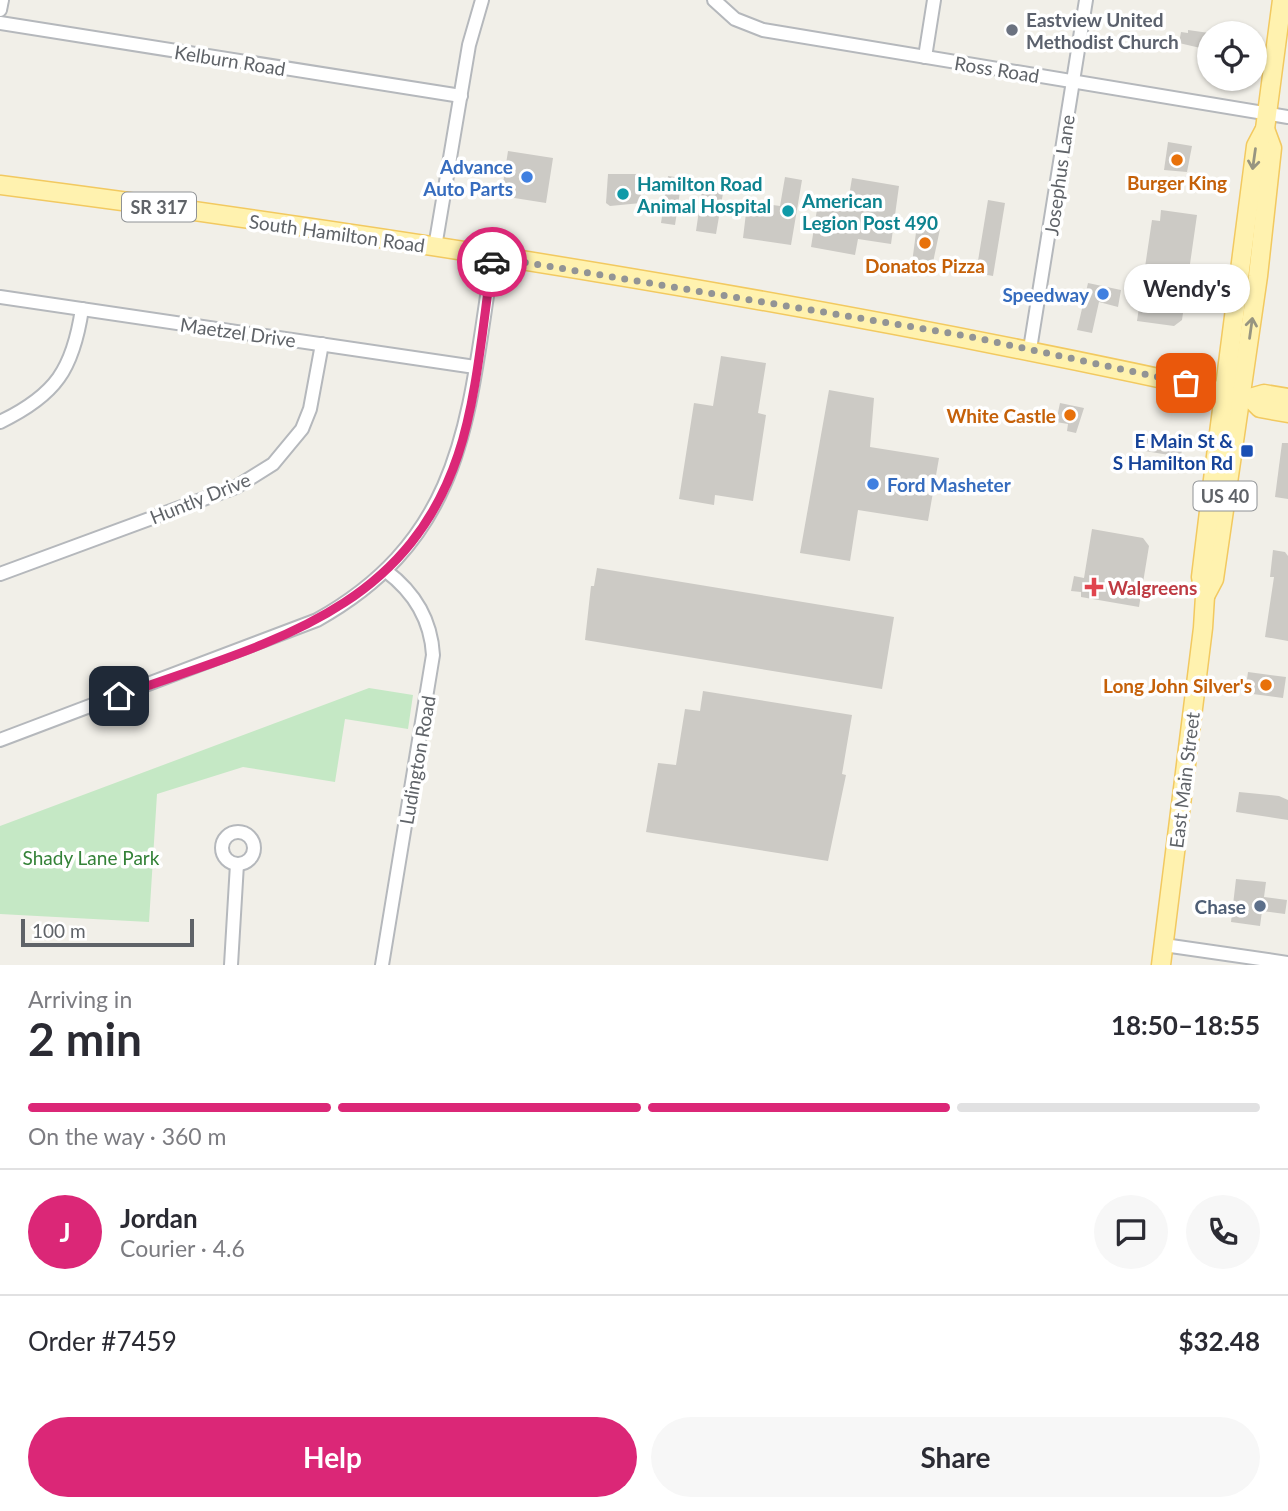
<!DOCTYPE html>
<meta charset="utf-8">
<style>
body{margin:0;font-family:Lato,sans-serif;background:#f7f7f7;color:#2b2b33;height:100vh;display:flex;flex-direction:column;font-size:26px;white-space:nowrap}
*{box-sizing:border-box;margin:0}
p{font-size:23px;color:#7c7c81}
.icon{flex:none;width:38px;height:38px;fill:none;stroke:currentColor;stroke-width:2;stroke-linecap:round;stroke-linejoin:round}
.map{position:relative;height:965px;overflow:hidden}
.panel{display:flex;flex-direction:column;background:#fff;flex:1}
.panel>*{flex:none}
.buttons{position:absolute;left:1197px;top:21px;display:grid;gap:14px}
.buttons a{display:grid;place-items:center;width:70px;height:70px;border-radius:50%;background:#fff;box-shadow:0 2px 5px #0004;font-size:35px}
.scale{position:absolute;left:21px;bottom:18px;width:173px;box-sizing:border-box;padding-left:7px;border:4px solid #5f6368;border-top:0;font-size:19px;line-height:24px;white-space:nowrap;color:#5f6368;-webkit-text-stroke:5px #fff;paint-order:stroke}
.pin{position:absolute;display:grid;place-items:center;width:60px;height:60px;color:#fff;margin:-30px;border-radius:14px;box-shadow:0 4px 10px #0006}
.courier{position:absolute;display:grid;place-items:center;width:70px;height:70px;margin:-35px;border:5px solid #db2777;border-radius:50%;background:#fff;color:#222;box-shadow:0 2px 9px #0007}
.bubble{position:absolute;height:49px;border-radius:24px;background:#fff;box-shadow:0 2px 5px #0004;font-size:23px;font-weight:700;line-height:49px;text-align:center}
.summary em{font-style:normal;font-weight:700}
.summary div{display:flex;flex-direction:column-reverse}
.summary{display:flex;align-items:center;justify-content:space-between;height:119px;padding:0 28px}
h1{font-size:46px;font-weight:700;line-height:52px}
.bar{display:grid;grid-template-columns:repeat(4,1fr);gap:10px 7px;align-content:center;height:84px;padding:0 28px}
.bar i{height:9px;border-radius:5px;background:#e1e1e2}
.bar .selected{background:#db2777}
.bar p{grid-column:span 4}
.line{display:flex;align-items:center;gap:18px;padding:0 28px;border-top:2px solid #e1e1e2}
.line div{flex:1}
.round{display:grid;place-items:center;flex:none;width:74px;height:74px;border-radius:37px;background:#f7f7f7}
.action{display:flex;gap:14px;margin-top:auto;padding:14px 28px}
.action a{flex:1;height:80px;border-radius:42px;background:#db2777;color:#fff;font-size:28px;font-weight:700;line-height:80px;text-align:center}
.action a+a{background:#f7f7f7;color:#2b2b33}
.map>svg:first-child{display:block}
</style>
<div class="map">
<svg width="1288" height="965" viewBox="0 0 1288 965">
<rect width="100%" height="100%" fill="#f1efe8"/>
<polygon fill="#c5e8c5" points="369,688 413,695 408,729 345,719 335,782 243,767 157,794 149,922 0,914 0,826"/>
<g fill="#cccac5">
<polygon points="1188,30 1209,33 1209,50 1179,43 1181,32 1188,33"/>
<polygon points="1168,142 1192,146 1187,172 1164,170"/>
<polygon points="508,151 553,158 546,203 501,196"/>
<polygon points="608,174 640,174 641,203 610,206 606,203"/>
<polygon points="668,176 682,178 675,225 661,223"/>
<polygon points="785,177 802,180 791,245 743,238 746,213 750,214 752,202 780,206"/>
<polygon points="852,178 899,186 891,244 858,239 855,255 811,247 819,197 848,202"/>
<polygon points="702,190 723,193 716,234 696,231"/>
<polygon points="988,200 1005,203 993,276 976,273"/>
<polygon points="1161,210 1197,215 1182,320 1174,326 1137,321 1152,220 1160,221"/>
<polygon points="924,221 938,223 940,229 932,267 912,263 917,225 923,226"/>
<polygon points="1088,283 1121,290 1118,307 1099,302 1092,333 1077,330"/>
<polygon points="721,356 766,363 758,413 766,415 753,501 715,495 714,505 679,499 694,403 713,406"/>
<polygon points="829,390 874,398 870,447 939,458 928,521 858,510 850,561 800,553"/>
<polygon points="1060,403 1084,408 1076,433 1067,431 1068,424 1056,422"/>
<polygon points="1142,434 1160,437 1161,434 1183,440 1181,457 1139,450"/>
<polygon points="1282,443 1288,443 1288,499 1275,497"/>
<polygon points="1092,529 1143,538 1149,546 1139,607 1081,597 1081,592 1071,591 1074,576 1084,578"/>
<polygon points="1273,550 1285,552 1288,556 1288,641 1265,637 1274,577 1270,577"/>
<polygon points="597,568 894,617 882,689 585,640 591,586 594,586"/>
<polygon points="1248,672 1286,677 1283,698 1245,693"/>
<polygon points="703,691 852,715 842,774 846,775 828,861 646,832 658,763 676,765 685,709 700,711"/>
<polygon points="1239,792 1279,796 1288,800 1288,820 1236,812"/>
<polygon points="1236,879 1266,882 1264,897 1287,900 1285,914 1262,911 1260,926 1231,922"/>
</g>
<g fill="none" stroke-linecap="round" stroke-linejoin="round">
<g stroke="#b5b8bc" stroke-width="16">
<g id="street">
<polyline points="714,0 735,19 763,30 1288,117"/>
<polyline points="0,10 2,0"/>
<polyline points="0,23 461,96"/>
<polyline points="925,57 934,0"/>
<polyline points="435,247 469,45 482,0"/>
<polyline points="0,297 475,367"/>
<polyline points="1030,349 1086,0"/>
<path d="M 0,422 C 56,395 73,369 82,309"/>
<polyline points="0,574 236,487 273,464 302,429 310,409 322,344"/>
<path d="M 0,740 L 317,620 C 469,535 468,410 493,257"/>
<circle cx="238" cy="848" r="16"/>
<polyline points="1164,945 1288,963"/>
<polyline points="231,965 237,864"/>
<path d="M 382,965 L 433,655 C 431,620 414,592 386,571"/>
</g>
</g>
<g stroke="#f2c960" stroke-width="21">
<g id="primary">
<path d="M 0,185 C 419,239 838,306 1250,398 L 1264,394 L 1288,398"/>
<polyline points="1250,398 1260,408 1288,413"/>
<polyline points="1205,596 1214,579 1258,276 1272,148 1265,129"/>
<polyline points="1161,965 1203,628 1205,596 1201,577 1211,495 1256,146 1265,129 1282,0"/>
</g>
</g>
<use href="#street" stroke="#fff" stroke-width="12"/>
<use href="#primary" stroke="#fff2af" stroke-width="18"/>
</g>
<defs><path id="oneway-shaft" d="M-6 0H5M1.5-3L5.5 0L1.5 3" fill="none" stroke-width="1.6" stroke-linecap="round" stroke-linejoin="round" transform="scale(1.75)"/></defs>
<g stroke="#979581">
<use href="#oneway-shaft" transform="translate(1254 159) rotate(98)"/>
<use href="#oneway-shaft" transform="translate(1251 328) rotate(-82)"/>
</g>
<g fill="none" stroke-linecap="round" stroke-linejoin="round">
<polyline stroke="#929495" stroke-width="7" stroke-dasharray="0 12.6" points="492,262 493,257 967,336 1186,383"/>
<path stroke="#db2777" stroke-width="9" d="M 119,696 C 261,644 404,616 458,455 C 477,399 483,322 492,262"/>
</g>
<circle fill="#6b7280" stroke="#fff" stroke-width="2.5" cx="1012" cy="30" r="7"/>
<g fill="#e8710a" stroke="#fff" stroke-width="2.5">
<circle cx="1177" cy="160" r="7"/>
<circle cx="925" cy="243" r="7"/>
<circle cx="1070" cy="415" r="7"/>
<circle cx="1266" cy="685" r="7"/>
</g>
<g fill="#3f7fe0" stroke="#fff" stroke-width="2.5">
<circle cx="527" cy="177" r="7"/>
<circle cx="1103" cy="294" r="7"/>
<circle cx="873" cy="484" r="7"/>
</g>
<g fill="#0f9aa8" stroke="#fff" stroke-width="2.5">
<circle cx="623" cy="194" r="7"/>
<circle cx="788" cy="211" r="7"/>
</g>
<rect fill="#1a4fb4" stroke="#fff" stroke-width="2.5" x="1240" y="444" width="14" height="14" rx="3.5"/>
<path fill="#e0444e" stroke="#fff" stroke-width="2.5" d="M1090.5 576.5h7v7h7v7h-7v7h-7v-7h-7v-7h7z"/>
<circle fill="#5c6f8a" stroke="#fff" stroke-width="2.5" cx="1260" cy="906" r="7"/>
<g text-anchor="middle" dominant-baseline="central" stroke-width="7" stroke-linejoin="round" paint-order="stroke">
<g fill="#fff" stroke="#8f9295" stroke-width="2">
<rect x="122" y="192.5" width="74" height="29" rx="5"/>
<rect x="1193.5" y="481.5" width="63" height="29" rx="5"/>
</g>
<g font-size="18" font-weight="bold" fill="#5f6368">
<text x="159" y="207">SR 317</text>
<text x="1225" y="496">US 40</text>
</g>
<g font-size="19" font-weight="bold" fill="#5b616d" stroke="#fff" text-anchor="start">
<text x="1026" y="19">Eastview United<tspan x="1026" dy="22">Methodist Church</tspan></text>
</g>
<g font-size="19" fill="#5f6368" stroke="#fff">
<text transform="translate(230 60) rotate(9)">Kelburn Road</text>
<text transform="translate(997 69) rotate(9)">Ross Road</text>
<text transform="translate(1059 175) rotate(-82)">Josephus Lane</text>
<text transform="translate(337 233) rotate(8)">South Hamilton Road</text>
<text transform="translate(238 332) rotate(8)">Maetzel Drive</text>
<text transform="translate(200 498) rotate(-22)">Huntly Drive</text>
<text transform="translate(417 760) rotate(-80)">Ludington Road</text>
<text transform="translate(1184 780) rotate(-83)">East Main Street</text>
</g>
<g font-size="19" font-weight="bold" fill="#366cbe" stroke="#fff" text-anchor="end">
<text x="513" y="166">Advance<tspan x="513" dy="22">Auto Parts</tspan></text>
<text x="1089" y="294">Speedway</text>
<text x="887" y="484" text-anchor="start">Ford Masheter</text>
</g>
<g font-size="19" font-weight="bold" fill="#c56008" stroke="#fff">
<text x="1177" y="182">Burger King</text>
<text x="925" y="265">Donatos Pizza</text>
<text x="1056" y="415" text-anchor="end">White Castle</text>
<text x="1252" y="685" text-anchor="end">Long John Silver's</text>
</g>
<g font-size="19" font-weight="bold" fill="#0d838f" stroke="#fff" text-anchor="start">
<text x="637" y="183">Hamilton Road<tspan x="637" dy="22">Animal Hospital</tspan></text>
<text x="802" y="200">American<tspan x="802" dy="22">Legion Post 490</tspan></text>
</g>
<g font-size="19" font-weight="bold" fill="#164399" stroke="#fff" text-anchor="end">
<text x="1233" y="440">E Main St &amp;<tspan x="1233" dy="22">S Hamilton Rd</tspan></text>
</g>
<g font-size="19" font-weight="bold" fill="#be3a42" stroke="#fff" text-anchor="start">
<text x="1108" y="587">Walgreens</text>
</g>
<g font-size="19" fill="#348238" stroke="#fff">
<text x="91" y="857">Shady Lane Park</text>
</g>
<g font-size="19" font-weight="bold" fill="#4e5e75" stroke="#fff" text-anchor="end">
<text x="1246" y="906">Chase</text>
</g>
</g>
</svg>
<div class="buttons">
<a><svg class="icon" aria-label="locate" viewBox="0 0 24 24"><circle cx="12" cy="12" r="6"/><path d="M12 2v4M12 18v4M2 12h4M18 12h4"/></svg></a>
</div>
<div class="scale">100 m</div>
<div class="pin" style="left:1186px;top:383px;background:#ea580c"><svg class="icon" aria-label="bag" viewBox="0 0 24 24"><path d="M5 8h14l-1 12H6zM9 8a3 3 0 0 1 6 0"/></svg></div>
<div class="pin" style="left:119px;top:696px;background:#1f2937"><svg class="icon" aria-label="home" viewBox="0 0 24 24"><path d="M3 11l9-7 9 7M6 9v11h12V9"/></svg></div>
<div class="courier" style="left:492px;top:262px"><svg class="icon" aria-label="car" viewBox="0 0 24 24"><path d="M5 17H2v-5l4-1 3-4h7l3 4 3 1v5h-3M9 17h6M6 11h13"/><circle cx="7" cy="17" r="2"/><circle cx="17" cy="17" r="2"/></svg></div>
<div class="bubble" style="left:1124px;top:264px;width:126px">Wendy's</div>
</div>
<section class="panel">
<div class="summary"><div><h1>2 min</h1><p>Arriving in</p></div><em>18:50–18:55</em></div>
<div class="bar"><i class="selected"></i><i class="selected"></i><i class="selected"></i><i></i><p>On the way · 360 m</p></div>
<div class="line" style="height:126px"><b class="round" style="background:#db2777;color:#fff">J</b><div><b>Jordan</b><p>Courier · 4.6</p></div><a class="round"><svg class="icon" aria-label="chat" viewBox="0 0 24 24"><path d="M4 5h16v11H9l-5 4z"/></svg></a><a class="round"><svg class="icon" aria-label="phone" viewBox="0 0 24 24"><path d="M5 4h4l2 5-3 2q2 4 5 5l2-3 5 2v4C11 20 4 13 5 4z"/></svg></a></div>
<div class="line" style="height:91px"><div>Order #7459</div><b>$32.48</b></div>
<div class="action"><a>Help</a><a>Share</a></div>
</section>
